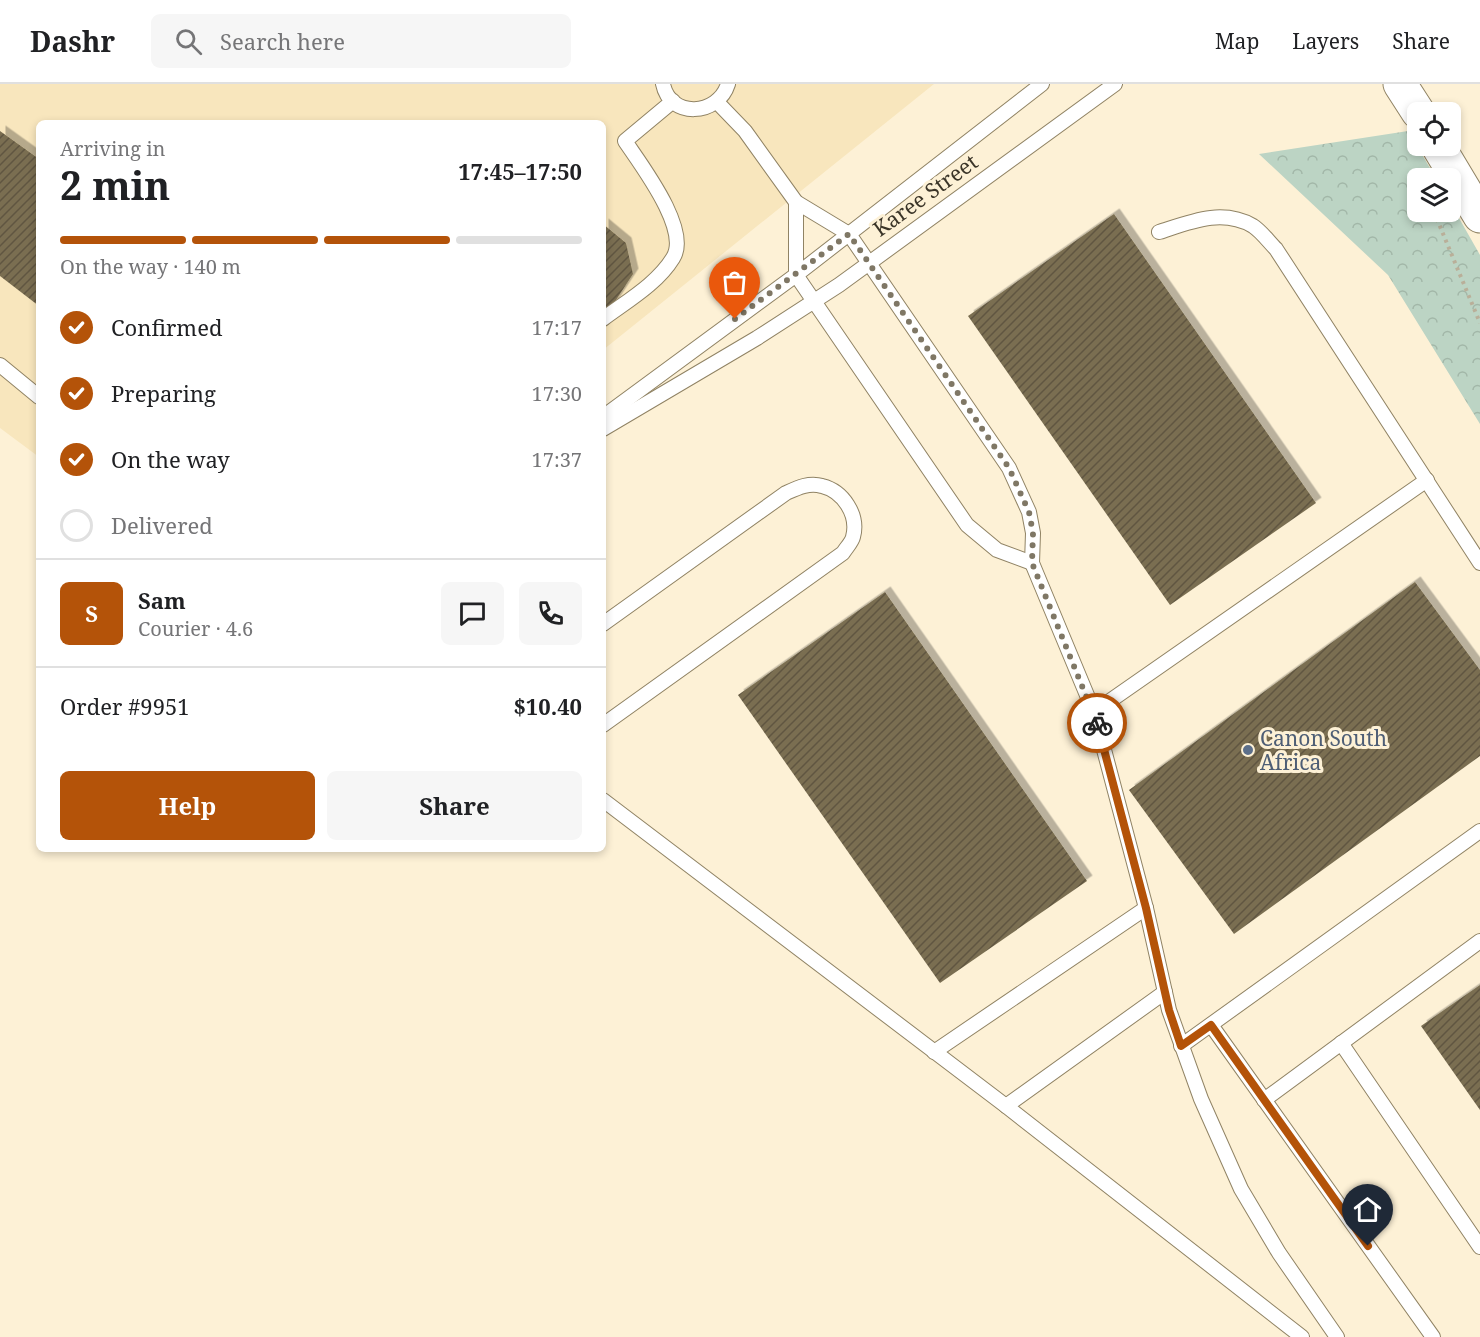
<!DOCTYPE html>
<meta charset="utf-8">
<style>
body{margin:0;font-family:"Noto Serif",serif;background:#f6f6f6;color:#202124;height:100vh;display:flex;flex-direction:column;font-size:22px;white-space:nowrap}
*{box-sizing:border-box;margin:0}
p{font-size:20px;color:#757577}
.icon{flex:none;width:33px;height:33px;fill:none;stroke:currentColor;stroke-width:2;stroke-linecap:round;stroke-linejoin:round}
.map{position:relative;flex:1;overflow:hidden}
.sheet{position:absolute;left:36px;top:36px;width:570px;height:732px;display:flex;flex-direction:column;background:#fff;border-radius:9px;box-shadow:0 3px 9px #0003}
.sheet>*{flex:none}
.fabs{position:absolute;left:1407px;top:18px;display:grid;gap:12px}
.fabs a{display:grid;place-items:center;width:54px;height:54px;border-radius:9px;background:#fff;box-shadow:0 3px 9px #0003;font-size:30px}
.pin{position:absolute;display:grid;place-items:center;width:51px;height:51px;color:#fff;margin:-62px -26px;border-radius:50% 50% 50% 0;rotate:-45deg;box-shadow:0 0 6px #0007}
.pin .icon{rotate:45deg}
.courier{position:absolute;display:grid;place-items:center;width:60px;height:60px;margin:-30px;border:4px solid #b45309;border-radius:50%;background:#fff;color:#222;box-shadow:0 2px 8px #0007}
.headline em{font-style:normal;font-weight:700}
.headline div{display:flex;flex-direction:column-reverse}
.headline{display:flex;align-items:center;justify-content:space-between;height:102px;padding:0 24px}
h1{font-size:39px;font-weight:700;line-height:45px}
.bar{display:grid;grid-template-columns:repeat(4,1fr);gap:9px 6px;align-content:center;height:72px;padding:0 24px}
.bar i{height:8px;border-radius:4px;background:#e0e0e0}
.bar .on{background:#b45309}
.bar p{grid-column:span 4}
.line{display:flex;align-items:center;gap:15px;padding:0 24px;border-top:2px solid #e0e0e0}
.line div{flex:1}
.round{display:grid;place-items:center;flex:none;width:63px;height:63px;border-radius:9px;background:#f6f6f6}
ol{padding:0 24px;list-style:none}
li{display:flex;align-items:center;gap:18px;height:66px}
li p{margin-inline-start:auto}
li .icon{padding:6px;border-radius:50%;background:#b45309;color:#fff;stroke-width:4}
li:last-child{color:#757577}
li i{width:33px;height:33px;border:3px solid #e0e0e0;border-radius:50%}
.cta{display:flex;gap:12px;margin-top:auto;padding:12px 24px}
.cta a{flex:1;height:69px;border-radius:9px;background:#b45309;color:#fff;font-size:24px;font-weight:700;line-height:69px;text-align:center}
.cta a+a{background:#f6f6f6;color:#202124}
header{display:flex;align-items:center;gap:36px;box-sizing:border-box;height:84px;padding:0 30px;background:#fff;border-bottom:2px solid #e0e0e0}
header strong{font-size:28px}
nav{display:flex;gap:33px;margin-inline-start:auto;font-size:21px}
.search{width:420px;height:54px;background:#f6f6f6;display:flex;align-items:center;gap:15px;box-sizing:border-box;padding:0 21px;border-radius:9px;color:#757577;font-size:22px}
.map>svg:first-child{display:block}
</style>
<header>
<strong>Dashr</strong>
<div class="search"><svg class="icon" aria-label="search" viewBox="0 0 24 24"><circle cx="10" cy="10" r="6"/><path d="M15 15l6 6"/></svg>Search here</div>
<nav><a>Map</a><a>Layers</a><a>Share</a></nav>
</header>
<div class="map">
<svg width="1480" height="1253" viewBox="0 0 1480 1253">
<defs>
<pattern id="park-crowns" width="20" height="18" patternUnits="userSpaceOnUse" patternTransform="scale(1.5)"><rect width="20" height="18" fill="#bcd4c4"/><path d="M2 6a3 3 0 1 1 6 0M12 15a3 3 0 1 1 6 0" fill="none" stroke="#a2b7a8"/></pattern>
<pattern id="building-hatch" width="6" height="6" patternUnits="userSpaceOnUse" patternTransform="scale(1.5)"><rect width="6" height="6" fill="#7a6e51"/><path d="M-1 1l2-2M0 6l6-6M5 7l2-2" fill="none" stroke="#605640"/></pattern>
<filter id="shadow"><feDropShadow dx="5.5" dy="-5.5" stdDeviation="0" flood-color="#0004"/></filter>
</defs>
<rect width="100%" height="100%" fill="#fdf1d6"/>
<polygon fill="#f8e6bd" points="0,0 934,0 603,266 603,39 39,39 39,373 0,344"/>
<polygon fill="url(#park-crowns)" points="1408,47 1436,94 1418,94 1418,128 1450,128 1451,120 1480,171 1480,340 1388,191 1259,70"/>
<g fill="url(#building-hatch)" filter="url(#shadow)">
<polygon points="0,47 39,75 39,222 0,192"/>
<polygon points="1114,130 1316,419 1170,521 968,232"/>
<polygon points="603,140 626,159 633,190 612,222 603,228"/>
<polygon points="1415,498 1480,586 1480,672 1234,850 1129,706"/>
<polygon points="885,508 1087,797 940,899 738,611"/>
<polygon points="1480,901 1480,1026 1421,942"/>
</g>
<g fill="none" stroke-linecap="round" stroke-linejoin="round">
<g stroke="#908364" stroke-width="16">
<g id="lane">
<path d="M 663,0 C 670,35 718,32 728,0"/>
<polyline points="717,18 745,47 796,118 849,150 1009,384 1029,428 1033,449 1032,479 1094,628 1146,824 1169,926 1201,1015 1241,1105 1279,1169 1337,1253"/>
<polyline points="796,118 796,191 967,441 997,466 1032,479"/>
<path d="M 1159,148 C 1190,138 1222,124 1253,142 C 1261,147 1269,158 1276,165 L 1480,479"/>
<path d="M 603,235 C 627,217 657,200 673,174 C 691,146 641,81 625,57 L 673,17"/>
<polyline points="0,281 39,313"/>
<polyline points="603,333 796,191 1042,0"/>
<polyline points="603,345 757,254 839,201 1115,0"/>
<path d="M 603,540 L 786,409 C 797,404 809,398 822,402 C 843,407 859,431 853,453 C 852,458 846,464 843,469 L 603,641"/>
<polyline points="1094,628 1427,396"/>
<polyline points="603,716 1006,1022 1302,1253"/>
<polyline points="1211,941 1433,1253"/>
<polyline points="1341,959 1480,1163"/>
<polyline points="1181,962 1480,747"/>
<polyline points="934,968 1146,824"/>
<polyline points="1264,1016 1480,857"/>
<polyline points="1006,1022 1165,908"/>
</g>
</g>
<g stroke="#908364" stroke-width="35">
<g id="secondary">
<polyline points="1400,0 1418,28"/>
<polyline points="1438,62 1480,132"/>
</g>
</g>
<polyline stroke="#b9af99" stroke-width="4" stroke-dasharray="3 4.5" stroke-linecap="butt" points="1434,128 1480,239"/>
<use href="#lane" stroke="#fff" stroke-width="14"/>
<use href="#secondary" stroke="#fff" stroke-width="33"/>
</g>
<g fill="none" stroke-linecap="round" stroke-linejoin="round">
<polyline stroke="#7f7765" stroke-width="6" stroke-dasharray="0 10.8" points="735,235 849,150 1009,384 1029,428 1033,449 1032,479 1097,639"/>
<polyline stroke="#b45309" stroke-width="8" points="1097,639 1146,824 1169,926 1181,962 1211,941 1368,1162"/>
</g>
<circle fill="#5c6f8a" stroke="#fdf1d6" stroke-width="2" cx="1248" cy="666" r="6"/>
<g text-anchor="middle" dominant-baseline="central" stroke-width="6" stroke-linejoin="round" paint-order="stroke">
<g font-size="21" fill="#3b3528" stroke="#fdf1d6">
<text transform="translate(925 111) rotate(-36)">Karee Street</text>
</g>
<g font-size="21" fill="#4e5e75" stroke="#fdf1d6" text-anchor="start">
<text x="1260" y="654">Canon South<tspan x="1260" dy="24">Africa</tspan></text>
</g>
</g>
</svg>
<div class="fabs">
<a><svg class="icon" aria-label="locate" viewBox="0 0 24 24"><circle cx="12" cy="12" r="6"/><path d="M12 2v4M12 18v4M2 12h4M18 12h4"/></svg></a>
<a><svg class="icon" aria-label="layers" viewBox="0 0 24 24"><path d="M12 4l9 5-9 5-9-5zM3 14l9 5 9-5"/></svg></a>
</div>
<div class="pin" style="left:735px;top:235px;background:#ea580c"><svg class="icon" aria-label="bag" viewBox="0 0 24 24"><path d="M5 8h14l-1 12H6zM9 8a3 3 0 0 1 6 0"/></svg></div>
<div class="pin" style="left:1368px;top:1162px;background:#1f2937"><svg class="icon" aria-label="home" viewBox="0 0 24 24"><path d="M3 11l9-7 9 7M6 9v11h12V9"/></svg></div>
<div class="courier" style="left:1097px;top:639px"><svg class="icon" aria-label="bike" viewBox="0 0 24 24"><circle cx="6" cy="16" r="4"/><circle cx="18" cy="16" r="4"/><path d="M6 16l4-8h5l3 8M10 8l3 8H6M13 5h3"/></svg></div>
<section class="sheet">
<div class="headline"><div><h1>2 min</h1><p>Arriving in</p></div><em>17:45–17:50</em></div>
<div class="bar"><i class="on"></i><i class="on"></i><i class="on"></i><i></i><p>On the way · 140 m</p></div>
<ol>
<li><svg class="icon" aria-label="check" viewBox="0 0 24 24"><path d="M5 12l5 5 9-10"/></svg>Confirmed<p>17:17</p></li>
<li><svg class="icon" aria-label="check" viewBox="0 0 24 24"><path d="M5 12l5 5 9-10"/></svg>Preparing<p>17:30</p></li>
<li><svg class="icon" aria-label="check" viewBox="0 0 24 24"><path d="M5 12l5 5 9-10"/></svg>On the way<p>17:37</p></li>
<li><i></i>Delivered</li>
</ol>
<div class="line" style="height:108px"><b class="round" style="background:#b45309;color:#fff">S</b><div><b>Sam</b><p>Courier · 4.6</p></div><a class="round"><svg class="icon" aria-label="chat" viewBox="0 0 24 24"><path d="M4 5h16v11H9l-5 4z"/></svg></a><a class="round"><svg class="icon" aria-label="phone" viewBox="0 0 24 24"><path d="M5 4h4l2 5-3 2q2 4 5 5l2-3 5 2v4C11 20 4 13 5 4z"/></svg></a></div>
<div class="line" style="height:78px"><div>Order #9951</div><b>$10.40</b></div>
<div class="cta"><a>Help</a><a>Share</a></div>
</section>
</div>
